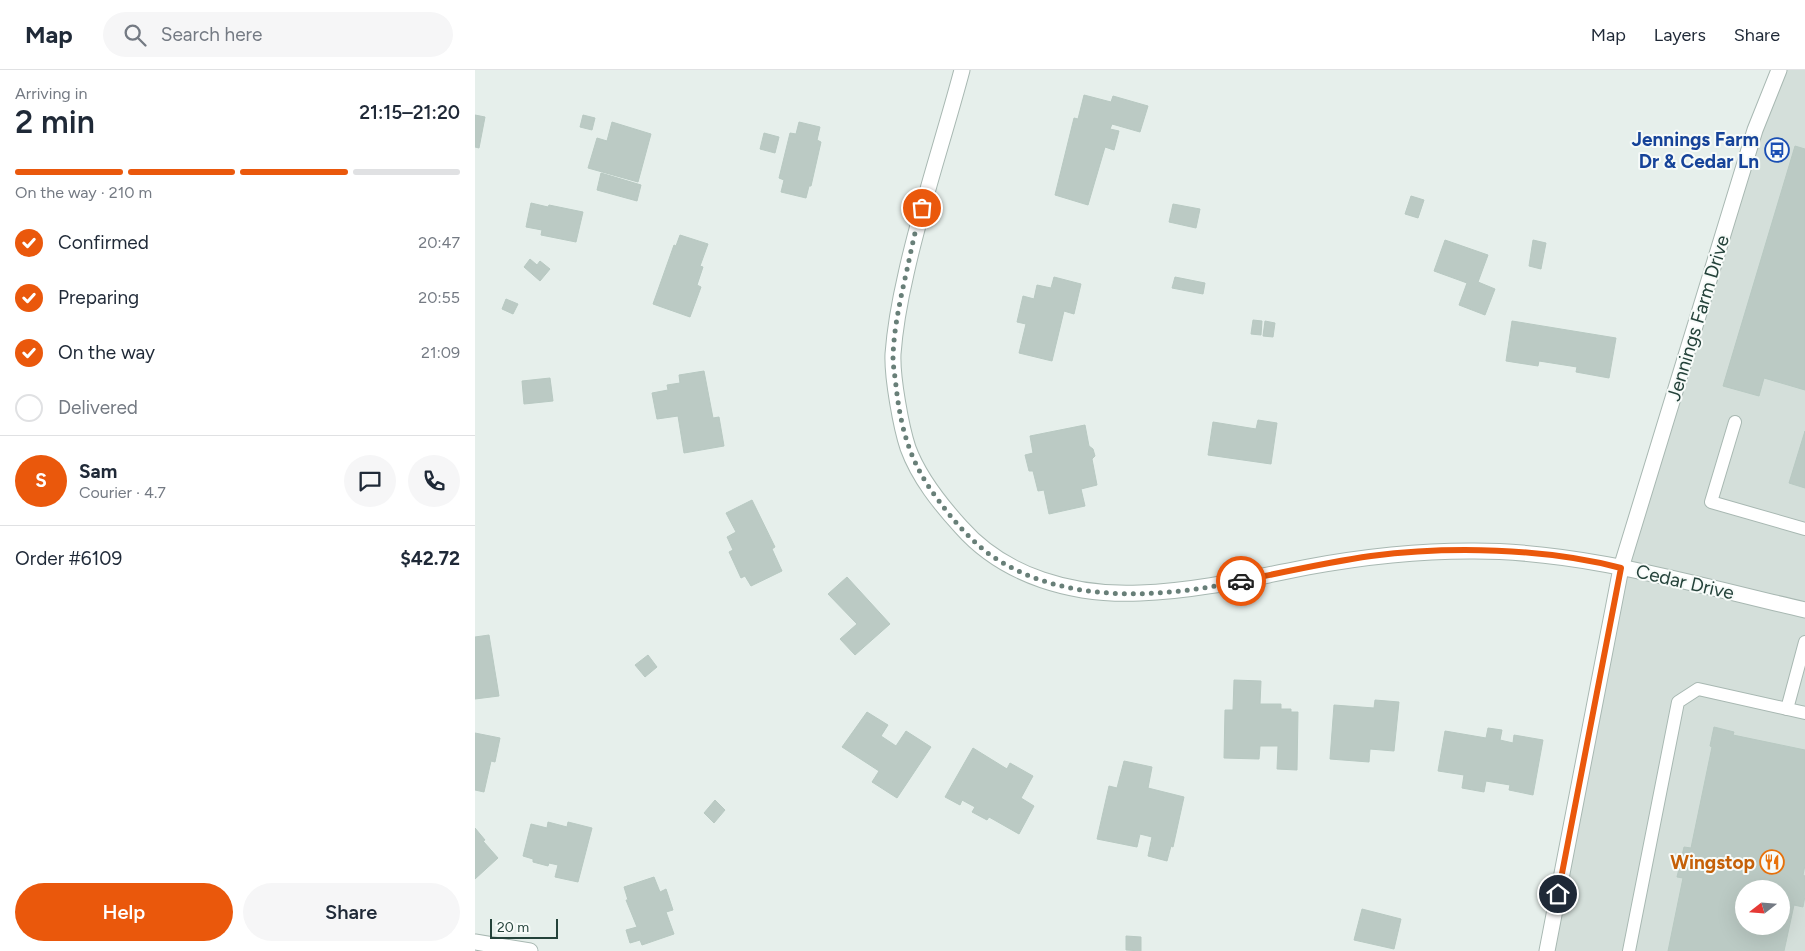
<!DOCTYPE html>
<meta charset="utf-8">
<style>
body{margin:0;font-family:Figtree,sans-serif;background:#f6f6f7;color:#1f2937;height:100vh;display:flex;flex-direction:column;font-size:19px;white-space:nowrap}
*{box-sizing:border-box;margin:0}
p{font-size:16px;color:#747a83}
.icon{flex:none;width:28px;height:28px;fill:none;stroke:currentColor;stroke-width:2;stroke-linecap:round;stroke-linejoin:round}
.map{position:relative;flex:1;overflow:hidden}
.drawer{display:flex;flex-direction:column;background:#fff;width:475px}
.drawer>*{flex:none}
.needle{width:32px;rotate:253deg}
.buttons{position:absolute;left:1260px;top:810px;display:grid;gap:10px}
.buttons a{display:grid;place-items:center;width:55px;height:55px;border-radius:50%;background:#fff;box-shadow:0 5px 20px #0002;font-size:25px}
.scale{position:absolute;left:15px;bottom:12px;width:68px;box-sizing:border-box;padding-left:5px;border:2px solid #24423a;border-top:0;font-size:14px;line-height:18px;white-space:nowrap;color:#24423a;-webkit-text-stroke:4px #f7fbf9;paint-order:stroke}
.pin{position:absolute;display:grid;place-items:center;width:42px;height:42px;color:#fff;margin:-21px;border:2px solid #fff;border-radius:50%;box-shadow:0 1px 5px #0007}
.courier{position:absolute;display:grid;place-items:center;width:50px;height:50px;margin:-25px;border:4px solid #ea580c;border-radius:50%;background:#fff;color:#222;box-shadow:0 1px 6px #0007}
.head em{font-style:normal;font-weight:600}
.head div{display:flex;flex-direction:column-reverse}
.head{display:flex;align-items:center;justify-content:space-between;height:85px;padding:0 15px}
h1{font-size:32px;font-weight:600;line-height:38px}
.bar{display:grid;grid-template-columns:repeat(4,1fr);gap:8px 5px;align-content:center;height:60px;padding:0 15px}
.bar i{height:6px;border-radius:4px;background:#e0e1e3}
.bar .selected{background:#ea580c}
.bar p{grid-column:span 4}
.line{display:flex;align-items:center;gap:12px;padding:0 15px;border-top:1px solid #e0e1e3}
.line div{flex:1}
.round{display:grid;place-items:center;flex:none;width:52px;height:52px;border-radius:26px;background:#f6f6f7}
ol{padding:0 15px;list-style:none}
li{display:flex;align-items:center;gap:15px;height:55px}
li p{margin-inline-start:auto}
li .icon{padding:5px;border-radius:50%;background:#ea580c;color:#fff;stroke-width:4}
li:last-child{color:#747a83}
li i{width:28px;height:28px;border:2px solid #e0e1e3;border-radius:50%}
.cta{display:flex;gap:10px;margin-top:auto;padding:10px 15px}
.cta a{flex:1;height:58px;border-radius:30px;background:#ea580c;color:#fff;font-size:20px;font-weight:600;line-height:58px;text-align:center}
.cta a+a{background:#f6f6f7;color:#1f2937}
header{display:flex;align-items:center;gap:30px;box-sizing:border-box;height:70px;padding:0 25px;background:#fff;border-bottom:1px solid #e0e1e3}
header strong{font-size:24px}
nav{display:flex;gap:28px;margin-inline-start:auto;font-size:18px}
.search{width:350px;height:45px;background:#f6f6f7;display:flex;align-items:center;gap:12px;box-sizing:border-box;padding:0 18px;border-radius:28px;color:#747a83;font-size:19px}
main{display:flex;flex:1;min-height:0}
.map>svg:first-child{display:block}
</style>
<header>
<strong>Map</strong>
<div class="search"><svg class="icon" aria-label="search" viewBox="0 0 24 24"><circle cx="10" cy="10" r="6"/><path d="M15 15l6 6"/></svg>Search here</div>
<nav><a>Map</a><a>Layers</a><a>Share</a></nav>
</header>
<main>
<section class="drawer">
<div class="head"><div><h1>2 min</h1><p>Arriving in</p></div><em>21:15–21:20</em></div>
<div class="bar"><i class="selected"></i><i class="selected"></i><i class="selected"></i><i></i><p>On the way · 210 m</p></div>
<ol>
<li><svg class="icon" aria-label="check" viewBox="0 0 24 24"><path d="M5 12l5 5 9-10"/></svg>Confirmed<p>20:47</p></li>
<li><svg class="icon" aria-label="check" viewBox="0 0 24 24"><path d="M5 12l5 5 9-10"/></svg>Preparing<p>20:55</p></li>
<li><svg class="icon" aria-label="check" viewBox="0 0 24 24"><path d="M5 12l5 5 9-10"/></svg>On the way<p>21:09</p></li>
<li><i></i>Delivered</li>
</ol>
<div class="line" style="height:90px"><b class="round" style="background:#ea580c;color:#fff">S</b><div><b>Sam</b><p>Courier · 4.7</p></div><a class="round"><svg class="icon" aria-label="chat" viewBox="0 0 24 24"><path d="M4 5h16v11H9l-5 4z"/></svg></a><a class="round"><svg class="icon" aria-label="phone" viewBox="0 0 24 24"><path d="M5 4h4l2 5-3 2q2 4 5 5l2-3 5 2v4C11 20 4 13 5 4z"/></svg></a></div>
<div class="line" style="height:65px"><div>Order #6109</div><b>$42.72</b></div>
<div class="cta"><a>Help</a><a>Share</a></div>
</section>
<div class="map">
<svg width="1330" height="881" viewBox="0 0 1330 881">
<rect width="100%" height="100%" fill="#e6efeb"/>
<path fill="#d4dfda" fill-rule="evenodd" d="M 1304,0 L 1330,0 L 1330,881 L 1072,881 L 1146,498 ZM 1269,819 L 1306,819 L 1306,856 L 1269,856 Z"/>
<g fill="#bbcac4" stroke="#b8c9c2" fill-rule="evenodd">
<polygon points="609,25 636,32 638,26 673,36 665,62 637,54 635,59 644,61 639,80 630,77 613,135 580,125 599,48 603,49"/>
<polygon points="0,45 10,47 4,78 0,77"/>
<polygon points="108,45 120,48 117,60 105,57"/>
<polygon points="137,52 176,64 163,112 113,98 122,68 132,71"/>
<polygon points="324,52 345,57 342,70 346,72 336,116 334,116 331,128 306,122 309,110 304,108 315,63 321,64"/>
<polygon points="289,63 304,67 300,83 285,79"/>
<polygon points="1320,76 1330,79 1330,320 1289,308 1284,326 1248,316"/>
<polygon points="126,103 166,115 162,131 122,120"/>
<polygon points="936,126 949,130 943,148 930,144"/>
<polygon points="56,133 73,137 74,135 108,142 101,172 66,165 67,160 51,157"/>
<polygon points="698,134 725,139 721,158 694,152"/>
<polygon points="205,165 233,174 225,196 228,197 222,215 226,217 215,247 178,234 199,175 201,176"/>
<polygon points="970,170 1013,185 1003,212 1020,219 1010,245 984,235 992,213 959,201"/>
<polygon points="1058,170 1071,173 1066,199 1054,196"/>
<polygon points="55,189 62,195 65,191 75,199 65,211 49,197"/>
<polygon points="579,207 606,214 599,244 589,241 577,291 544,283 551,254 542,252 548,226 559,229 562,215 576,218"/>
<polygon points="700,207 730,213 728,224 697,218"/>
<polygon points="31,229 43,234 38,244 27,239"/>
<polygon points="778,250 787,251 786,265 776,264"/>
<polygon points="790,251 800,253 798,267 788,266"/>
<polygon points="1037,251 1141,268 1134,308 1101,302 1102,297 1064,291 1063,296 1031,291"/>
<polygon points="229,301 238,348 244,347 249,376 209,383 203,346 182,349 177,323 193,320 192,315 205,313 204,305"/>
<polygon points="75,308 78,331 49,334 47,311"/>
<polygon points="783,350 802,353 796,394 733,385 738,352 781,359"/>
<polygon points="610,355 614,376 618,379 620,386 617,389 622,415 606,419 610,436 574,444 569,420 563,421 558,401 554,401 550,385 558,383 555,366"/>
<polygon points="1330,361 1330,418 1314,413"/>
<polygon points="277,430 300,477 297,479 307,501 276,516 270,506 266,508 254,482 258,480 252,467 261,462 251,443"/>
<polygon points="372,507 415,554 380,585 365,569 382,554 353,524"/>
<polygon points="14,565 24,626 0,629 0,567"/>
<polygon points="173,585 182,597 170,607 160,595"/>
<polygon points="759,610 786,611 785,634 806,634 806,639 816,639 816,642 823,642 822,700 802,699 803,676 785,676 784,689 749,688 750,640 758,640"/>
<polygon points="900,630 924,632 919,681 895,679 894,692 855,689 859,635 899,638"/>
<polygon points="392,642 413,655 406,666 421,676 431,661 456,677 422,728 397,712 404,701 367,677"/>
<path d="M 1239,657 L 1259,662 L 1258,665 L 1330,680 L 1330,795 L 1328,805 L 1330,806 L 1330,826 L 1328,837 L 1319,835 L 1309,881 L 1193,881 L 1208,808 L 1202,807 L 1209,777 L 1216,778 L 1237,677 L 1235,676 ZM 1269,819 L 1306,819 L 1306,856 L 1269,856 Z"/>
<polygon points="1013,658 1027,660 1025,670 1038,673 1039,665 1068,670 1058,725 1034,720 1035,715 1011,711 1009,722 987,718 989,705 963,701 970,661 1011,668"/>
<polygon points="0,663 25,668 20,692 16,691 9,722 0,720"/>
<polygon points="498,678 532,699 535,693 558,706 546,728 559,736 544,764 514,747 512,750 497,742 500,737 487,730 485,735 470,727"/>
<polygon points="649,691 677,697 673,718 709,727 698,777 696,776 692,791 673,786 677,767 665,764 662,777 622,769 634,716 642,718"/>
<polygon points="240,730 250,740 239,753 229,743"/>
<polygon points="73,752 92,757 93,752 117,758 103,812 80,807 83,795 74,793 73,796 58,792 58,789 48,786 56,754 72,758"/>
<polygon points="0,758 10,770 8,771 23,788 0,809"/>
<polygon points="179,807 185,822 191,819 198,840 191,842 199,864 167,875 165,870 155,873 151,860 162,857 151,830 153,830 149,817"/>
<polygon points="887,839 926,849 919,879 879,870"/>
<polygon points="651,866 666,867 666,881 651,880"/>
</g>
<g fill="none" stroke-linecap="round" stroke-linejoin="round">
<g stroke="#a8b8b2" stroke-width="14">
<g id="lane">
<polyline points="1260,352 1236,432 1330,459"/>
<polyline points="1312,639 1330,572"/>
<polyline points="1154,881 1203,632 1223,619 1330,643"/>
</g>
</g>
<g stroke="#a8b8b2" stroke-width="17">
<g id="street">
<path d="M 487,0 C 469,68 446,135 431,204 C 425,230 420,257 418,284 C 417,307 426,357 433,378 C 444,408 465,434 486,457 C 530,507 599,526 665,523 C 722,521 777,508 833,497 C 887,487 940,481 995,481 C 1106,480 1222,515 1330,540"/>
<polyline points="0,872 55,881"/>
<polyline points="1072,881 1146,498 1280,60 1304,0"/>
</g>
</g>
<use href="#lane" stroke="#fff" stroke-width="12"/>
<use href="#street" stroke="#fff" stroke-width="15"/>
</g>
<g fill="none" stroke-linecap="round" stroke-linejoin="round">
<path stroke="#687f78" stroke-width="5" stroke-dasharray="0 9" d="M 447,138 C 440,159 436,182 431,204 C 425,231 419,258 418,286 C 418,296 420,306 421,316 C 426,361 436,395 464,431 C 477,449 493,467 510,481 C 582,535 682,529 766,511"/>
<path stroke="#ea580c" stroke-width="6" d="M 766,511 C 809,502 853,492 896,486 C 975,476 1069,478 1146,498 L 1083,824"/>
</g>
<defs>
<g id="bus-ring" transform="scale(1.25)"><circle r="9.5" fill="#f7fbf9" stroke="#1a4fb4" stroke-width="1.5"/><path d="M-5-6H5V4H4V6H2V4H-2V6H-4V4H-5ZM-3.5-4V0h7V-4ZM-3.5 1.2v1.5H-2V1.2ZM2 1.2v1.5H3.5V1.2Z" fill="#1a4fb4"/></g>
<g id="restaurant-ring" transform="scale(1.25)"><circle r="9.5" fill="#f7fbf9" stroke="#e8710a" stroke-width="1.5"/><path d="M-5-6h1v4h1v-4h1v4h1v-4h1v5L-1.5 .5V6h-2V.5L-5-1ZM5-6V6H3V1.5H1.5Q1.5-4 5-6Z" fill="#e8710a"/></g>
</defs>
<g fill-rule="evenodd">
<use href="#bus-ring" x="1302" y="80"/>
<use href="#restaurant-ring" x="1297" y="792"/>
</g>
<g text-anchor="middle" dominant-baseline="central" stroke-width="4" stroke-linejoin="round" paint-order="stroke">
<g font-size="19" font-weight="bold" fill="#164399" stroke="#f7fbf9" text-anchor="end">
<text x="1284" y="69">Jennings Farm<tspan x="1284" dy="22">Dr &amp; Cedar Ln</tspan></text>
</g>
<g font-size="19" fill="#24423a" stroke="#f7fbf9">
<text transform="translate(1223 248) rotate(-73)">Jennings Farm Drive</text>
<text transform="translate(1210 512) rotate(13)">Cedar Drive</text>
</g>
<g font-size="19" font-weight="bold" fill="#c56008" stroke="#f7fbf9" text-anchor="end">
<text x="1280" y="792">Wingstop</text>
</g>
</g>
</svg>
<div class="buttons">
<a><svg class="needle" viewBox="-14 -14 28 28"><path d="M0-13l5 13h-10z" fill="#e53935"/><path d="M0 13l5-13h-10z" fill="#747a83"/></svg></a>
</div>
<div class="scale">20 m</div>
<div class="pin" style="left:447px;top:138px;background:#ea580c"><svg class="icon" aria-label="bag" viewBox="0 0 24 24"><path d="M5 8h14l-1 12H6zM9 8a3 3 0 0 1 6 0"/></svg></div>
<div class="pin" style="left:1083px;top:824px;background:#1f2937"><svg class="icon" aria-label="home" viewBox="0 0 24 24"><path d="M3 11l9-7 9 7M6 9v11h12V9"/></svg></div>
<div class="courier" style="left:766px;top:511px"><svg class="icon" aria-label="car" viewBox="0 0 24 24"><path d="M5 17H2v-5l4-1 3-4h7l3 4 3 1v5h-3M9 17h6M6 11h13"/><circle cx="7" cy="17" r="2"/><circle cx="17" cy="17" r="2"/></svg></div>
</div>
</main>
